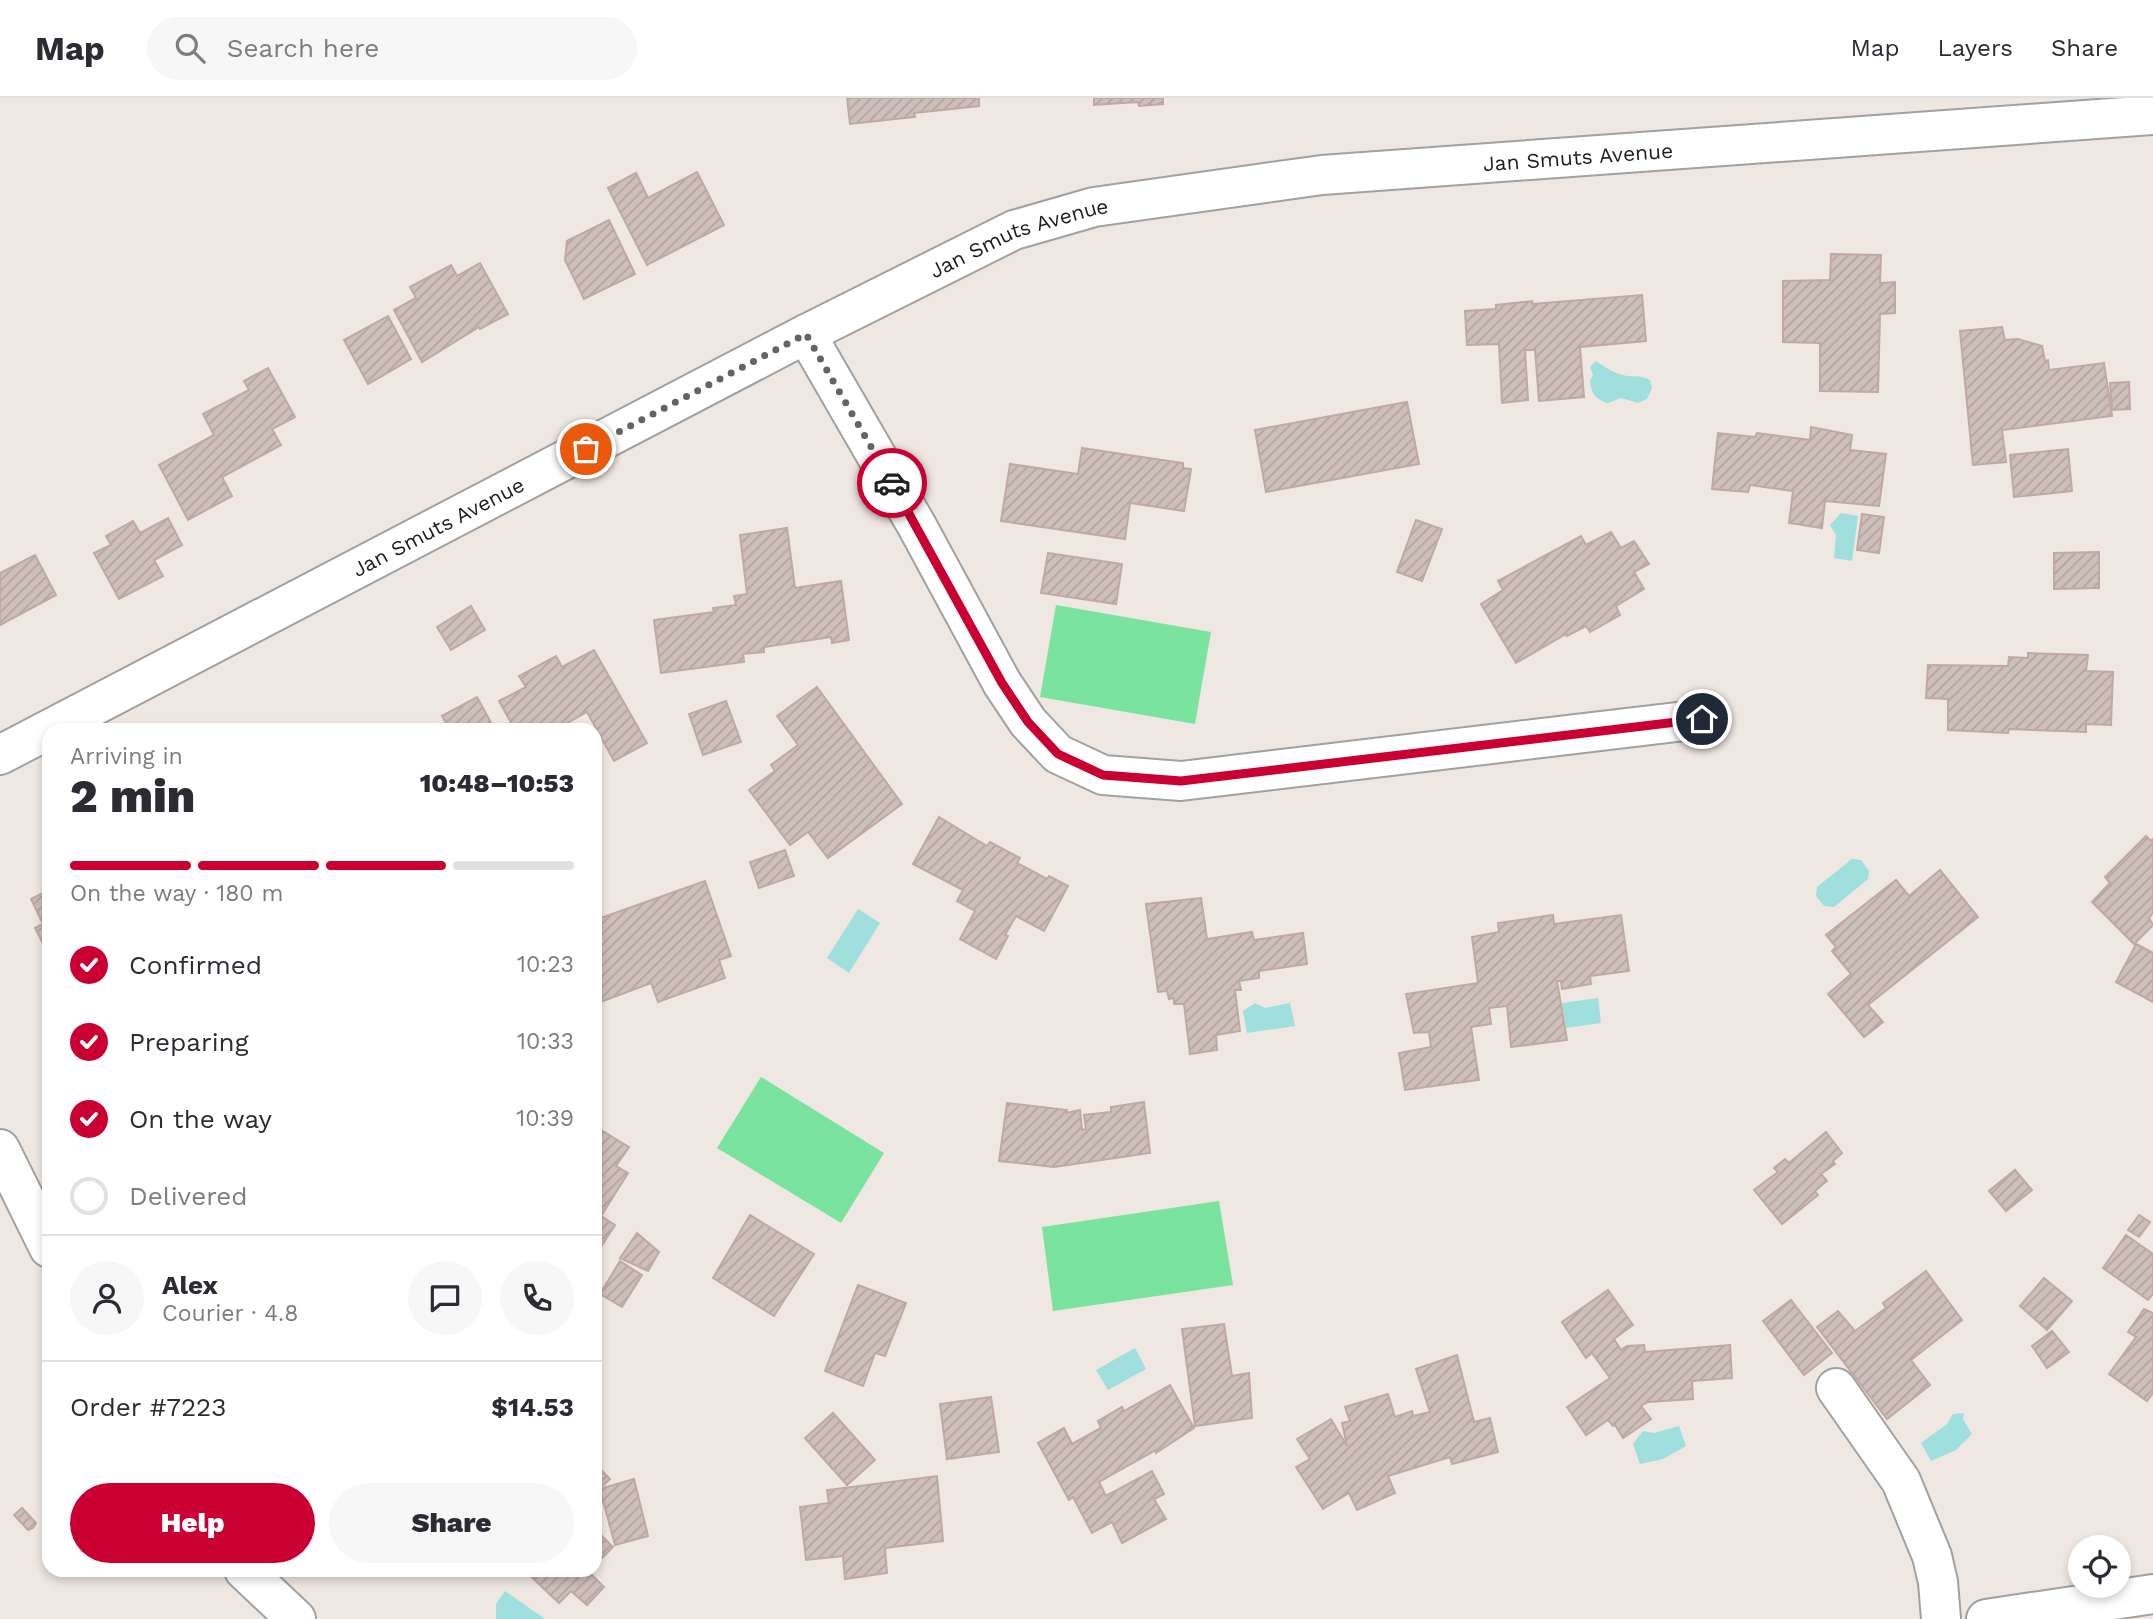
<!DOCTYPE html>
<meta charset="utf-8">
<style>
body{margin:0;font-family:"Work Sans",sans-serif;background:#f7f7f7;color:#2b2b33;height:100vh;display:flex;flex-direction:column;font-size:26px;white-space:nowrap}
*{box-sizing:border-box;margin:0}
p{font-size:23px;color:#7c7c81}
.icon{flex:none;width:38px;height:38px;fill:none;stroke:currentColor;stroke-width:2;stroke-linecap:round;stroke-linejoin:round}
.map{position:relative;flex:1;overflow:hidden}
.side{position:absolute;left:42px;top:625px;width:560px;height:854px;display:flex;flex-direction:column;background:#fff;border-radius:21px;box-shadow:0 4px 10px #0003}
.side>*{flex:none}
.controls{position:absolute;left:2068px;top:1437px;display:grid;gap:14px}
.controls a{display:grid;place-items:center;width:63px;height:63px;border-radius:50%;background:#fff;box-shadow:0 4px 10px #0003;font-size:35px}
.pin{position:absolute;display:grid;place-items:center;width:60px;height:60px;color:#fff;margin:-30px;border:4px solid #fff;border-radius:50%;box-shadow:0 2px 7px #0007}
.courier{position:absolute;display:grid;place-items:center;width:70px;height:70px;margin:-35px;border:5px solid #ca0033;border-radius:50%;background:#fff;color:#222;box-shadow:0 2px 9px #0007}
.head em{font-style:normal;font-weight:800}
.head div{display:flex;flex-direction:column-reverse}
.head{display:flex;align-items:center;justify-content:space-between;height:119px;padding:0 28px}
h1{font-size:46px;font-weight:800;line-height:52px}
.bar{display:grid;grid-template-columns:repeat(4,1fr);gap:10px 7px;align-content:center;height:84px;padding:0 28px}
.bar i{height:9px;border-radius:5px;background:#e1e1e2}
.bar .selected{background:#ca0033}
.bar p{grid-column:span 4}
.line{display:flex;align-items:center;gap:18px;padding:0 28px;border-top:2px solid #e1e1e2}
.line div{flex:1}
.round{display:grid;place-items:center;flex:none;width:74px;height:74px;border-radius:37px;background:#f7f7f7}
ol{padding:0 28px;list-style:none}
li{display:flex;align-items:center;gap:21px;height:77px}
li p{margin-inline-start:auto}
li .icon{padding:7px;border-radius:50%;background:#ca0033;color:#fff;stroke-width:4}
li:last-child{color:#7c7c81}
li i{width:38px;height:38px;border:4px solid #e1e1e2;border-radius:50%}
.primary-button{display:flex;gap:14px;margin-top:auto;padding:14px 28px}
.primary-button a{flex:1;height:80px;border-radius:42px;background:#ca0033;color:#fff;font-size:28px;font-weight:800;line-height:80px;text-align:center}
.primary-button a+a{background:#f7f7f7;color:#2b2b33}
header{display:flex;align-items:center;gap:42px;box-sizing:border-box;height:98px;padding:0 35px;background:#fff;border-bottom:2px solid #e1e1e2}
header strong{font-size:33px}
nav{display:flex;gap:38px;margin-inline-start:auto;font-size:24px}
.search{width:490px;height:63px;background:#f7f7f7;display:flex;align-items:center;gap:18px;box-sizing:border-box;padding:0 24px;border-radius:38px;color:#7c7c81;font-size:26px}
.map>svg:first-child{display:block}
</style>
<header>
<strong>Map</strong>
<div class="search"><svg class="icon" aria-label="search" viewBox="0 0 24 24"><circle cx="10" cy="10" r="6"/><path d="M15 15l6 6"/></svg>Search here</div>
<nav><a>Map</a><a>Layers</a><a>Share</a></nav>
</header>
<div class="map">
<svg width="2153" height="1521" viewBox="0 0 2153 1521">
<defs>
<pattern id="building-hatch" width="6" height="6" patternUnits="userSpaceOnUse" patternTransform="scale(1.75)"><rect width="6" height="6" fill="#cfbfbb"/><path d="M-1 1l2-2M0 6l6-6M5 7l2-2" fill="none" stroke="#b1a4a0"/></pattern>
</defs>
<rect width="100%" height="100%" fill="#efe7e2"/>
<g fill="#7be3a0">
<polygon points="1056,507 1211,534 1195,626 1040,599"/>
<polygon points="761,979 884,1055 841,1125 717,1050"/>
<polygon points="1219,1103 1233,1187 1053,1213 1042,1129"/>
</g>
<g fill="#9fdfde">
<path d="M 1596,263 C 1606,270 1615,276 1627,278 C 1636,279 1641,277 1650,282 L 1652,290 L 1647,301 L 1638,305 L 1621,300 L 1608,305 C 1596,302 1591,295 1590,283 L 1593,277 L 1590,269 Z"/>
<polygon points="1841,415 1858,418 1852,463 1834,460 1836,437 1830,427"/>
<polygon points="1852,761 1861,762 1869,773 1868,781 1834,809 1824,808 1816,798 1817,789"/>
<polygon points="858,811 880,825 849,875 827,860"/>
<polygon points="1598,900 1601,925 1566,930 1562,905"/>
<polygon points="1255,905 1265,910 1290,905 1295,928 1247,935 1243,913"/>
<polygon points="1135,1250 1146,1271 1108,1292 1096,1272"/>
<polygon points="1964,1315 1963,1321 1972,1336 1956,1352 1931,1363 1921,1345 1947,1326 1953,1316"/>
<polygon points="1679,1328 1686,1348 1663,1361 1640,1366 1633,1346 1643,1333 1654,1335"/>
<polygon points="505,1493 545,1521 496,1521 496,1506"/>
</g>
<g fill="url(#building-hatch)" stroke="#c1a9a3" stroke-width="2">
<polygon points="847,0 979,0 979,8 914,15 915,19 850,26"/>
<polygon points="1094,0 1163,0 1163,6 1139,8 1138,4 1094,7"/>
<polygon points="697,74 724,127 647,167 608,90 636,75 648,100"/>
<polygon points="609,122 635,176 584,201 565,162 567,143"/>
<polygon points="1831,156 1881,157 1880,185 1895,184 1895,215 1880,216 1878,294 1820,293 1820,245 1783,244 1783,183 1830,182"/>
<polygon points="480,165 508,216 480,231 479,229 422,264 394,212 416,200 410,189 451,167 457,178"/>
<polygon points="1642,197 1646,243 1580,249 1584,299 1539,303 1535,252 1525,252 1528,302 1502,305 1499,246 1467,247 1465,213 1496,211 1496,207 1532,203 1532,206"/>
<polygon points="388,218 411,261 368,286 344,242"/>
<polygon points="2002,229 2005,242 2018,241 2042,248 2045,263 2048,262 2049,272 2104,265 2112,318 2002,332 2006,364 1973,367 1960,233"/>
<polygon points="268,270 295,319 272,331 281,347 222,379 232,398 188,422 159,367 214,337 203,316 249,292 244,283"/>
<polygon points="2129,284 2130,311 2112,312 2110,285"/>
<polygon points="1407,304 1419,366 1266,394 1255,332"/>
<polygon points="1811,329 1852,337 1850,352 1886,356 1879,408 1825,403 1822,430 1789,425 1793,393 1750,387 1748,394 1712,391 1718,335 1755,339 1757,335 1810,342"/>
<polygon points="1082,350 1183,365 1183,370 1191,371 1184,413 1130,405 1125,441 1001,423 1010,366 1078,376"/>
<polygon points="2068,351 2072,393 2014,399 2010,357"/>
<polygon points="1862,416 1884,419 1879,455 1857,452"/>
<polygon points="168,420 182,447 154,462 163,478 119,501 94,455 111,447 106,438 133,423 140,435"/>
<polygon points="1416,422 1442,431 1422,483 1397,474"/>
<polygon points="787,430 795,490 841,483 849,542 832,545 831,539 764,549 764,554 743,556 744,564 661,575 654,522 714,514 713,510 736,507 734,498 747,496 740,437"/>
<polygon points="1611,434 1621,450 1634,443 1649,466 1634,474 1644,491 1616,508 1620,517 1590,534 1586,528 1567,538 1566,536 1516,565 1481,506 1503,492 1498,483 1581,438 1586,447"/>
<polygon points="2099,454 2099,490 2054,491 2054,455"/>
<polygon points="1048,455 1122,466 1116,506 1041,495"/>
<polygon points="35,457 56,497 0,527 0,475"/>
<polygon points="471,508 485,532 451,552 437,529"/>
<polygon points="594,552 647,645 614,663 587,614 555,632 515,632 499,603 526,589 519,578 556,558 562,569"/>
<polygon points="2028,555 2088,557 2086,573 2113,574 2111,627 2086,626 2086,634 2009,631 2008,635 1948,632 1948,601 1926,600 1928,567 2008,568 2009,559 2028,560"/>
<polygon points="817,589 902,706 828,760 808,734 790,747 749,692 775,673 771,667 798,647 777,618"/>
<polygon points="477,599 495,632 450,632 442,618"/>
<polygon points="726,603 741,644 703,657 689,616"/>
<polygon points="939,719 987,748 990,744 1020,760 1017,765 1047,781 1049,778 1068,788 1044,833 1016,818 1005,837 1008,838 996,861 960,841 975,813 957,803 963,792 913,766"/>
<polygon points="2146,738 2151,743 2153,741 2153,815 2149,820 2153,827 2134,846 2092,804 2110,785 2105,779"/>
<polygon points="785,752 794,778 759,790 750,764"/>
<polygon points="1940,772 1978,819 1868,907 1883,924 1864,939 1828,896 1851,876 1832,853 1836,849 1826,837 1896,782 1909,798"/>
<polygon points="705,783 731,858 719,862 725,880 658,904 651,885 595,906 595,822"/>
<polygon points="49,792 49,857 35,830 43,826 31,801"/>
<polygon points="1201,800 1207,841 1252,834 1254,842 1303,835 1307,866 1259,873 1259,880 1239,883 1241,892 1235,892 1240,933 1216,937 1217,952 1190,956 1184,906 1174,906 1174,900 1169,901 1167,893 1158,894 1146,806"/>
<polygon points="1553,817 1554,826 1621,817 1629,873 1590,878 1591,886 1562,891 1561,883 1557,883 1567,942 1511,949 1507,908 1489,910 1491,926 1471,929 1479,982 1405,992 1399,955 1431,949 1429,934 1414,935 1406,896 1478,885 1472,839 1499,834 1498,825"/>
<polygon points="2136,846 2153,855 2153,904 2116,884"/>
<polygon points="1144,1004 1150,1055 1054,1069 999,1063 1007,1005 1067,1012 1066,1015 1080,1012 1082,1032 1086,1031 1084,1017 1111,1014 1111,1009"/>
<polygon points="601,1032 629,1049 616,1068 628,1075 601,1118 615,1127 595,1158 595,1041"/>
<polygon points="1826,1034 1842,1055 1833,1063 1835,1066 1821,1076 1827,1083 1815,1093 1818,1097 1782,1126 1754,1092 1778,1074 1774,1070 1785,1061 1789,1065"/>
<polygon points="2015,1072 2032,1092 2006,1113 1989,1093"/>
<polygon points="750,1117 814,1156 774,1218 713,1180"/>
<polygon points="2139,1117 2150,1124 2139,1139 2128,1132"/>
<polygon points="637,1135 659,1154 648,1173 620,1160"/>
<polygon points="2126,1137 2153,1156 2153,1196 2148,1202 2103,1170"/>
<polygon points="620,1163 642,1177 622,1209 600,1196"/>
<polygon points="1926,1173 1962,1222 1911,1262 1930,1287 1887,1321 1817,1229 1838,1213 1855,1233 1886,1210 1883,1205"/>
<polygon points="2044,1180 2072,1203 2047,1232 2020,1208"/>
<polygon points="858,1187 906,1205 885,1258 875,1255 863,1288 825,1273"/>
<polygon points="1608,1192 1633,1227 1614,1241 1621,1252 1627,1248 1644,1247 1645,1254 1730,1247 1732,1280 1692,1283 1693,1301 1648,1304 1641,1308 1651,1321 1623,1340 1615,1327 1613,1328 1608,1322 1586,1337 1567,1309 1610,1280 1592,1255 1586,1260 1562,1224"/>
<polygon points="1791,1202 1832,1255 1804,1277 1763,1223"/>
<polygon points="2144,1211 2153,1215 2153,1295 2147,1303 2109,1276 2136,1239 2128,1234"/>
<polygon points="1224,1226 1232,1278 1249,1275 1252,1320 1195,1328 1182,1231"/>
<polygon points="2052,1233 2069,1254 2047,1270 2032,1248"/>
<polygon points="1457,1257 1474,1324 1490,1320 1498,1354 1452,1366 1450,1359 1388,1378 1395,1395 1357,1412 1349,1395 1323,1411 1296,1369 1310,1361 1297,1341 1331,1321 1347,1348 1342,1325 1350,1323 1345,1309 1388,1296 1395,1319 1412,1313 1413,1318 1430,1314 1416,1271"/>
<polygon points="1170,1287 1194,1330 1156,1355 1156,1352 1099,1384 1106,1398 1152,1373 1164,1396 1154,1401 1166,1421 1122,1445 1112,1424 1092,1435 1073,1399 1069,1402 1038,1345 1064,1330 1072,1346 1101,1330 1098,1323 1122,1309 1124,1313"/>
<polygon points="991,1299 999,1354 947,1361 940,1306"/>
<polygon points="833,1315 875,1362 847,1387 805,1340"/>
<polygon points="595,1366 610,1381 595,1395 602,1404 595,1411"/>
<polygon points="937,1378 943,1443 885,1450 887,1475 845,1481 843,1458 806,1462 800,1409 829,1405 827,1392"/>
<polygon points="634,1381 648,1438 615,1447 600,1391"/>
<polygon points="22,1410 36,1425 33,1430 28,1432 14,1417"/>
<polygon points="595,1431 613,1449 595,1467"/>
<polygon points="524,1472 591,1472 589,1474 604,1489 587,1507 571,1493 559,1505"/>
</g>
<g fill="none" stroke-linecap="round" stroke-linejoin="round">
<g stroke="#a1a1a1" stroke-width="42">
<g id="minor">
<polyline points="806,236 917,428 1002,585 1028,624 1058,656 1103,677 1181,683 1702,621"/>
<path id="s1" d="M 0,657 L 806,236 L 1014,132 L 1094,109 L 1322,77 L 2153,17"/>
<polyline points="0,1051 49,1150"/>
<polyline points="1836,1290 1901,1383 1932,1458 1938,1484 1941,1521"/>
<polyline points="244,1472 296,1521"/>
<polyline points="1986,1521 2153,1496"/>
</g>
</g>
<use href="#minor" stroke="#fff" stroke-width="38"/>
</g>
<g fill="none" stroke-linecap="round" stroke-linejoin="round">
<polyline stroke="#666462" stroke-width="7" stroke-dasharray="0 12.6" points="586,351 806,236 892,385"/>
<polyline stroke="#ca0033" stroke-width="9" points="892,385 1002,585 1028,624 1058,656 1103,677 1181,683 1702,621"/>
</g>
<g text-anchor="middle" dominant-baseline="central" stroke-width="7" stroke-linejoin="round" paint-order="stroke">
<g font-size="21" fill="#1d1d1d" stroke="#fff">
<text stroke="none"><textPath href="#s1" startOffset="1712">Jan Smuts Avenue</textPath></text>
<text stroke="none"><textPath href="#s1" startOffset="1144">Jan Smuts Avenue</textPath></text>
<text stroke="none"><textPath href="#s1" startOffset="494">Jan Smuts Avenue</textPath></text>
</g>
</g>
</svg>
<div class="controls">
<a><svg class="icon" aria-label="locate" viewBox="0 0 24 24"><circle cx="12" cy="12" r="6"/><path d="M12 2v4M12 18v4M2 12h4M18 12h4"/></svg></a>
</div>
<div class="pin" style="left:586px;top:351px;background:#ea580c"><svg class="icon" aria-label="bag" viewBox="0 0 24 24"><path d="M5 8h14l-1 12H6zM9 8a3 3 0 0 1 6 0"/></svg></div>
<div class="pin" style="left:1702px;top:621px;background:#1f2937"><svg class="icon" aria-label="home" viewBox="0 0 24 24"><path d="M3 11l9-7 9 7M6 9v11h12V9"/></svg></div>
<div class="courier" style="left:892px;top:385px"><svg class="icon" aria-label="car" viewBox="0 0 24 24"><path d="M5 17H2v-5l4-1 3-4h7l3 4 3 1v5h-3M9 17h6M6 11h13"/><circle cx="7" cy="17" r="2"/><circle cx="17" cy="17" r="2"/></svg></div>
<section class="side">
<div class="head"><div><h1>2 min</h1><p>Arriving in</p></div><em>10:48–10:53</em></div>
<div class="bar"><i class="selected"></i><i class="selected"></i><i class="selected"></i><i></i><p>On the way · 180 m</p></div>
<ol>
<li><svg class="icon" aria-label="check" viewBox="0 0 24 24"><path d="M5 12l5 5 9-10"/></svg>Confirmed<p>10:23</p></li>
<li><svg class="icon" aria-label="check" viewBox="0 0 24 24"><path d="M5 12l5 5 9-10"/></svg>Preparing<p>10:33</p></li>
<li><svg class="icon" aria-label="check" viewBox="0 0 24 24"><path d="M5 12l5 5 9-10"/></svg>On the way<p>10:39</p></li>
<li><i></i>Delivered</li>
</ol>
<div class="line" style="height:126px"><a class="round"><svg class="icon" aria-label="person" viewBox="0 0 24 24"><circle cx="12" cy="8" r="4"/><path d="M4 21q1-7 8-7t8 7"/></svg></a><div><b>Alex</b><p>Courier · 4.8</p></div><a class="round"><svg class="icon" aria-label="chat" viewBox="0 0 24 24"><path d="M4 5h16v11H9l-5 4z"/></svg></a><a class="round"><svg class="icon" aria-label="phone" viewBox="0 0 24 24"><path d="M5 4h4l2 5-3 2q2 4 5 5l2-3 5 2v4C11 20 4 13 5 4z"/></svg></a></div>
<div class="line" style="height:91px"><div>Order #7223</div><b>$14.53</b></div>
<div class="primary-button"><a>Help</a><a>Share</a></div>
</section>
</div>
